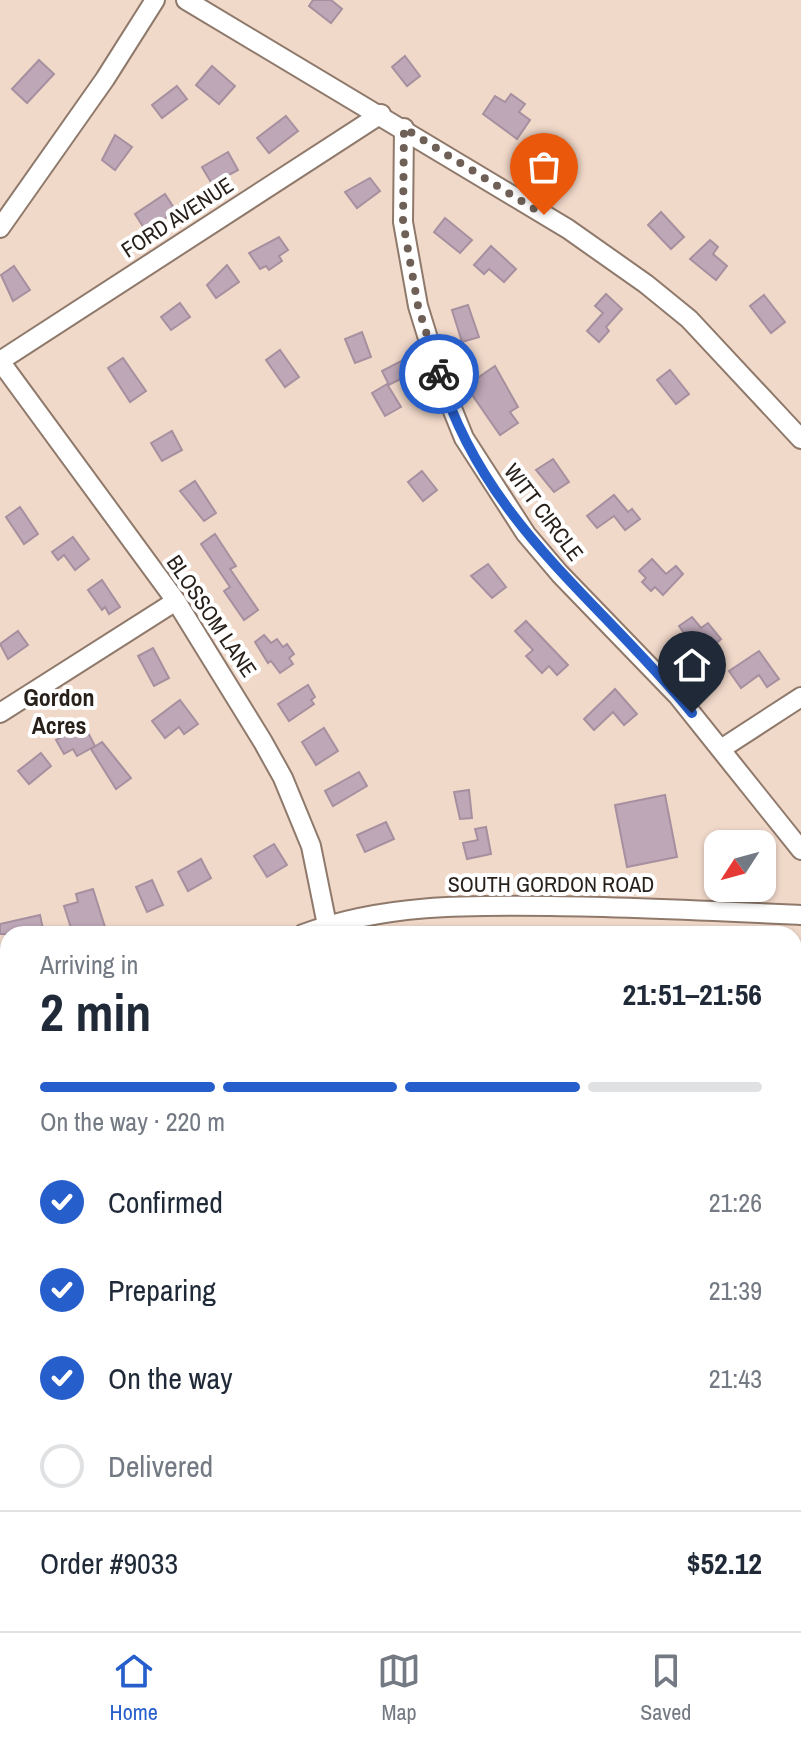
<!DOCTYPE html>
<meta charset="utf-8">
<style>
body{margin:0;font-family:"Archivo Narrow",sans-serif;background:#f6f6f7;color:#1f2937;height:100vh;display:flex;flex-direction:column;font-size:30px;white-space:nowrap}
*{box-sizing:border-box;margin:0}
p{font-size:26px;color:#747a83}
.icon{flex:none;width:44px;height:44px;fill:none;stroke:currentColor;stroke-width:2;stroke-linecap:round;stroke-linejoin:round}
.map{position:relative;flex:1;overflow:hidden}
.sheet{position:absolute;left:0px;top:926px;width:802px;height:706px;display:flex;flex-direction:column;background:#fff;border-radius:24px 24px 0 0;box-shadow:0 2px 6px #0004}
.sheet>*{flex:none}
.needle{width:52px;rotate:234deg}
.controls{position:absolute;left:704px;top:830px;display:grid;gap:16px}
.controls a{display:grid;place-items:center;width:72px;height:72px;border-radius:16px;background:#fff;box-shadow:0 2px 6px #0004;font-size:40px}
.pin{position:absolute;display:grid;place-items:center;width:68px;height:68px;color:#fff;margin:-82px -34px;border-radius:50% 50% 50% 0;rotate:-45deg;box-shadow:0 0 8px #0007}
.pin .icon{rotate:45deg}
.courier{position:absolute;display:grid;place-items:center;width:80px;height:80px;margin:-40px;border:6px solid #265fcc;border-radius:50%;background:#fff;color:#222;box-shadow:0 2px 10px #0007}
.headline em{font-style:normal;font-weight:800}
.headline div{display:flex;flex-direction:column-reverse}
.headline{display:flex;align-items:center;justify-content:space-between;height:136px;padding:0 40px}
h1{font-size:52px;font-weight:800;line-height:60px}
.bar{display:grid;grid-template-columns:repeat(4,1fr);gap:12px 8px;align-content:center;height:96px;padding:0 40px}
.bar i{height:10px;border-radius:6px;background:#e0e1e3}
.bar .current{background:#265fcc}
.bar p{grid-column:span 4}
.line{display:flex;align-items:center;gap:20px;padding:0 40px;border-top:2px solid #e0e1e3}
.line div{flex:1}
ol{padding:0 40px;list-style:none}
li{display:flex;align-items:center;gap:24px;height:88px}
li p{margin-inline-start:auto}
li .icon{padding:8px;border-radius:50%;background:#265fcc;color:#fff;stroke-width:4}
li:last-child{color:#747a83}
li i{width:44px;height:44px;border:4px solid #e0e1e3;border-radius:50%}
.dock{display:flex;justify-content:space-around;align-items:center;height:112px;border-top:2px solid #e0e1e3;background:#fff;font-size:22px;color:#747a83}
.dock a{display:grid;justify-items:center;gap:4px}
.dock .current{color:#265fcc}
.map>svg:first-child{display:block}
</style>
<div class="map">
<svg width="801" height="1631" viewBox="0 0 801 1631">
<rect width="100%" height="100%" fill="#f1d9ca"/>
<g fill="#bea7b7" stroke="#a6909f" stroke-width="2">
<polygon points="313,0 331,0 342,9 331,23 309,6"/>
<polygon points="405,56 420,76 407,86 392,67"/>
<polygon points="39,60 54,74 27,103 12,89"/>
<polygon points="212,66 235,86 219,104 196,85"/>
<polygon points="177,86 187,99 162,118 152,105"/>
<polygon points="511,94 525,104 519,112 530,120 517,139 483,114 495,96 505,102"/>
<polygon points="286,116 298,131 269,153 257,138"/>
<polygon points="115,135 132,147 115,170 102,160"/>
<polygon points="228,152 238,170 212,184 202,167"/>
<polygon points="370,178 380,191 357,208 345,192"/>
<polygon points="165,194 176,211 146,231 135,214"/>
<polygon points="661,212 684,237 671,249 648,225"/>
<polygon points="445,218 472,240 460,253 434,232"/>
<polygon points="279,237 288,250 279,256 282,261 269,270 266,266 260,269 249,253"/>
<polygon points="710,240 718,247 713,254 727,266 716,280 690,259"/>
<polygon points="491,246 516,269 504,282 489,269 484,274 474,265"/>
<polygon points="227,265 239,282 216,298 207,285"/>
<polygon points="14,266 30,290 13,301 1,275"/>
<polygon points="606,294 622,309 606,327 609,331 599,342 587,331 603,313 595,306"/>
<polygon points="764,295 785,322 771,333 750,306"/>
<polygon points="180,303 190,317 171,330 161,317"/>
<polygon points="468,305 479,337 462,342 452,310"/>
<polygon points="362,332 371,357 355,363 345,339"/>
<polygon points="280,350 299,377 285,387 266,360"/>
<polygon points="123,358 146,391 130,402 108,368"/>
<polygon points="407,358 414,372 389,385 382,371"/>
<polygon points="495,366 518,407 510,412 518,423 500,435 466,386"/>
<polygon points="670,370 689,394 676,404 657,380"/>
<polygon points="387,384 401,407 385,416 372,393"/>
<polygon points="172,431 182,450 162,461 151,443"/>
<polygon points="553,459 569,482 554,492 536,470"/>
<polygon points="422,471 437,490 423,501 408,482"/>
<polygon points="195,481 216,513 204,521 180,491"/>
<polygon points="614,495 628,512 632,509 640,519 625,530 614,516 597,528 587,516"/>
<polygon points="20,507 38,534 24,544 6,517"/>
<polygon points="215,534 236,566 230,569 258,610 244,620 224,591 230,587 201,544"/>
<polygon points="73,537 89,559 75,570 64,555 58,560 52,552"/>
<polygon points="652,559 666,574 676,566 683,574 663,595 655,587 651,591 642,582 646,578 639,571"/>
<polygon points="488,564 506,587 492,598 471,576"/>
<polygon points="102,580 120,607 109,614 105,607 102,610 88,590"/>
<polygon points="692,617 701,628 708,623 721,639 703,654 694,643 690,646 681,635 684,633 679,626"/>
<polygon points="526,621 568,665 557,675 549,666 542,673 526,656 533,650 515,631"/>
<polygon points="18,631 28,645 8,659 0,644"/>
<polygon points="264,635 271,643 277,639 283,647 287,644 294,654 289,658 293,664 280,673 271,661 268,663 255,642"/>
<polygon points="153,648 169,678 154,686 138,656"/>
<polygon points="759,651 779,679 767,687 759,675 741,688 729,671"/>
<polygon points="308,685 315,697 311,700 314,704 289,721 278,704"/>
<polygon points="615,689 637,714 624,725 613,712 594,730 584,719"/>
<polygon points="180,700 198,724 184,734 179,727 165,738 152,721"/>
<polygon points="84,725 95,746 77,756 73,749 64,754 56,740"/>
<polygon points="324,728 338,751 316,765 302,742"/>
<polygon points="102,742 131,778 116,789 91,749"/>
<polygon points="41,753 51,766 29,784 18,771"/>
<polygon points="359,772 367,786 333,806 325,791"/>
<polygon points="469,790 472,818 460,819 454,792"/>
<polygon points="665,795 677,857 627,867 615,805"/>
<polygon points="386,822 394,839 365,852 357,835"/>
<polygon points="486,827 491,854 467,859 463,843 478,840 475,829"/>
<polygon points="274,844 287,865 267,877 254,856"/>
<polygon points="201,859 211,878 188,891 178,872"/>
<polygon points="152,880 163,905 147,912 136,887"/>
<polygon points="93,889 105,927 82,934 80,929 72,931 64,906 78,902 76,894"/>
<polygon points="40,915 44,934 0,934 0,924"/>
</g>
<g fill="none" stroke-linecap="round" stroke-linejoin="round">
<g stroke="#8e796b" stroke-width="22">
<g id="minor">
<polyline points="186,0 568,229 646,284 689,319 801,439"/>
<polyline points="404,128 403,222 418,306 442,384 464,438 526,534 560,574 677,695 801,850"/>
<polyline points="0,228 105,79 155,0"/>
<polyline points="0,361 176,601 263,742 283,778 311,846 327,925 335,934"/>
<polyline points="0,361 381,114"/>
<polyline points="0,713 176,601"/>
<polyline points="721,749 801,697"/>
<path d="M 303,934 C 383,904 467,905 551,906 C 634,907 717,911 801,915"/>
<polyline points="0,1003 8,1002"/>
<polyline points="0,1382 8,1377"/>
<polyline points="0,1537 8,1548"/>
<polyline points="68,1624 74,1631"/>
<polyline points="312,1624 317,1631"/>
</g>
</g>
<use href="#minor" stroke="#fff" stroke-width="18"/>
</g>
<g fill="none" stroke-linecap="round" stroke-linejoin="round">
<polyline stroke="#6e6057" stroke-width="8" stroke-dasharray="0 14.4" points="439,374 418,306 403,222 404,128 544,215"/>
<path stroke="#265fcc" stroke-width="10" d="M 439,374 C 484,523 599,599 692,713"/>
</g>
<g text-anchor="middle" dominant-baseline="central" stroke-width="8" stroke-linejoin="round" paint-order="stroke">
<g font-size="22" fill="#271f19" stroke="#fff">
<text transform="translate(177 217) rotate(-33)">FORD AVENUE</text>
<text transform="translate(544 512) rotate(53)">WITT CIRCLE</text>
<text transform="translate(212 616) rotate(56)">BLOSSOM LANE</text>
<text x="551" y="884">SOUTH GORDON ROAD</text>
</g>
<g font-size="24" font-weight="bold" fill="#271f19" stroke="#fff">
<text x="59" y="697">Gordon<tspan x="59" dy="28">Acres</tspan></text>
</g>
</g>
</svg>
<div class="controls">
<a><svg class="needle" viewBox="-14 -14 28 28"><path d="M0-13l5 13h-10z" fill="#e53935"/><path d="M0 13l5-13h-10z" fill="#747a83"/></svg></a>
</div>
<div class="pin" style="left:544px;top:215px;background:#ea580c"><svg class="icon" aria-label="bag" viewBox="0 0 24 24"><path d="M5 8h14l-1 12H6zM9 8a3 3 0 0 1 6 0"/></svg></div>
<div class="pin" style="left:692px;top:713px;background:#1f2937"><svg class="icon" aria-label="home" viewBox="0 0 24 24"><path d="M3 11l9-7 9 7M6 9v11h12V9"/></svg></div>
<div class="courier" style="left:439px;top:374px"><svg class="icon" aria-label="bike" viewBox="0 0 24 24"><circle cx="6" cy="16" r="4"/><circle cx="18" cy="16" r="4"/><path d="M6 16l4-8h5l3 8M10 8l3 8H6M13 5h3"/></svg></div>
<section class="sheet">
<div class="headline"><div><h1>2 min</h1><p>Arriving in</p></div><em>21:51–21:56</em></div>
<div class="bar"><i class="current"></i><i class="current"></i><i class="current"></i><i></i><p>On the way · 220 m</p></div>
<ol>
<li><svg class="icon" aria-label="check" viewBox="0 0 24 24"><path d="M5 12l5 5 9-10"/></svg>Confirmed<p>21:26</p></li>
<li><svg class="icon" aria-label="check" viewBox="0 0 24 24"><path d="M5 12l5 5 9-10"/></svg>Preparing<p>21:39</p></li>
<li><svg class="icon" aria-label="check" viewBox="0 0 24 24"><path d="M5 12l5 5 9-10"/></svg>On the way<p>21:43</p></li>
<li><i></i>Delivered</li>
</ol>
<div class="line" style="height:104px"><div>Order #9033</div><b>$52.12</b></div>
</section>
</div>
<nav class="dock">
<a class="current"><svg class="icon" aria-label="home" viewBox="0 0 24 24"><path d="M3 11l9-7 9 7M6 9v11h12V9"/></svg>Home</a>
<a><svg class="icon" aria-label="map" viewBox="0 0 24 24"><path d="M3 6l6-2 6 2 6-2v14l-6 2-6-2-6 2zM9 4v14M15 6v14"/></svg>Map</a>
<a><svg class="icon" aria-label="saved" viewBox="0 0 24 24"><path d="M7 4h10v16l-5-4-5 4z"/></svg>Saved</a>
</nav>
